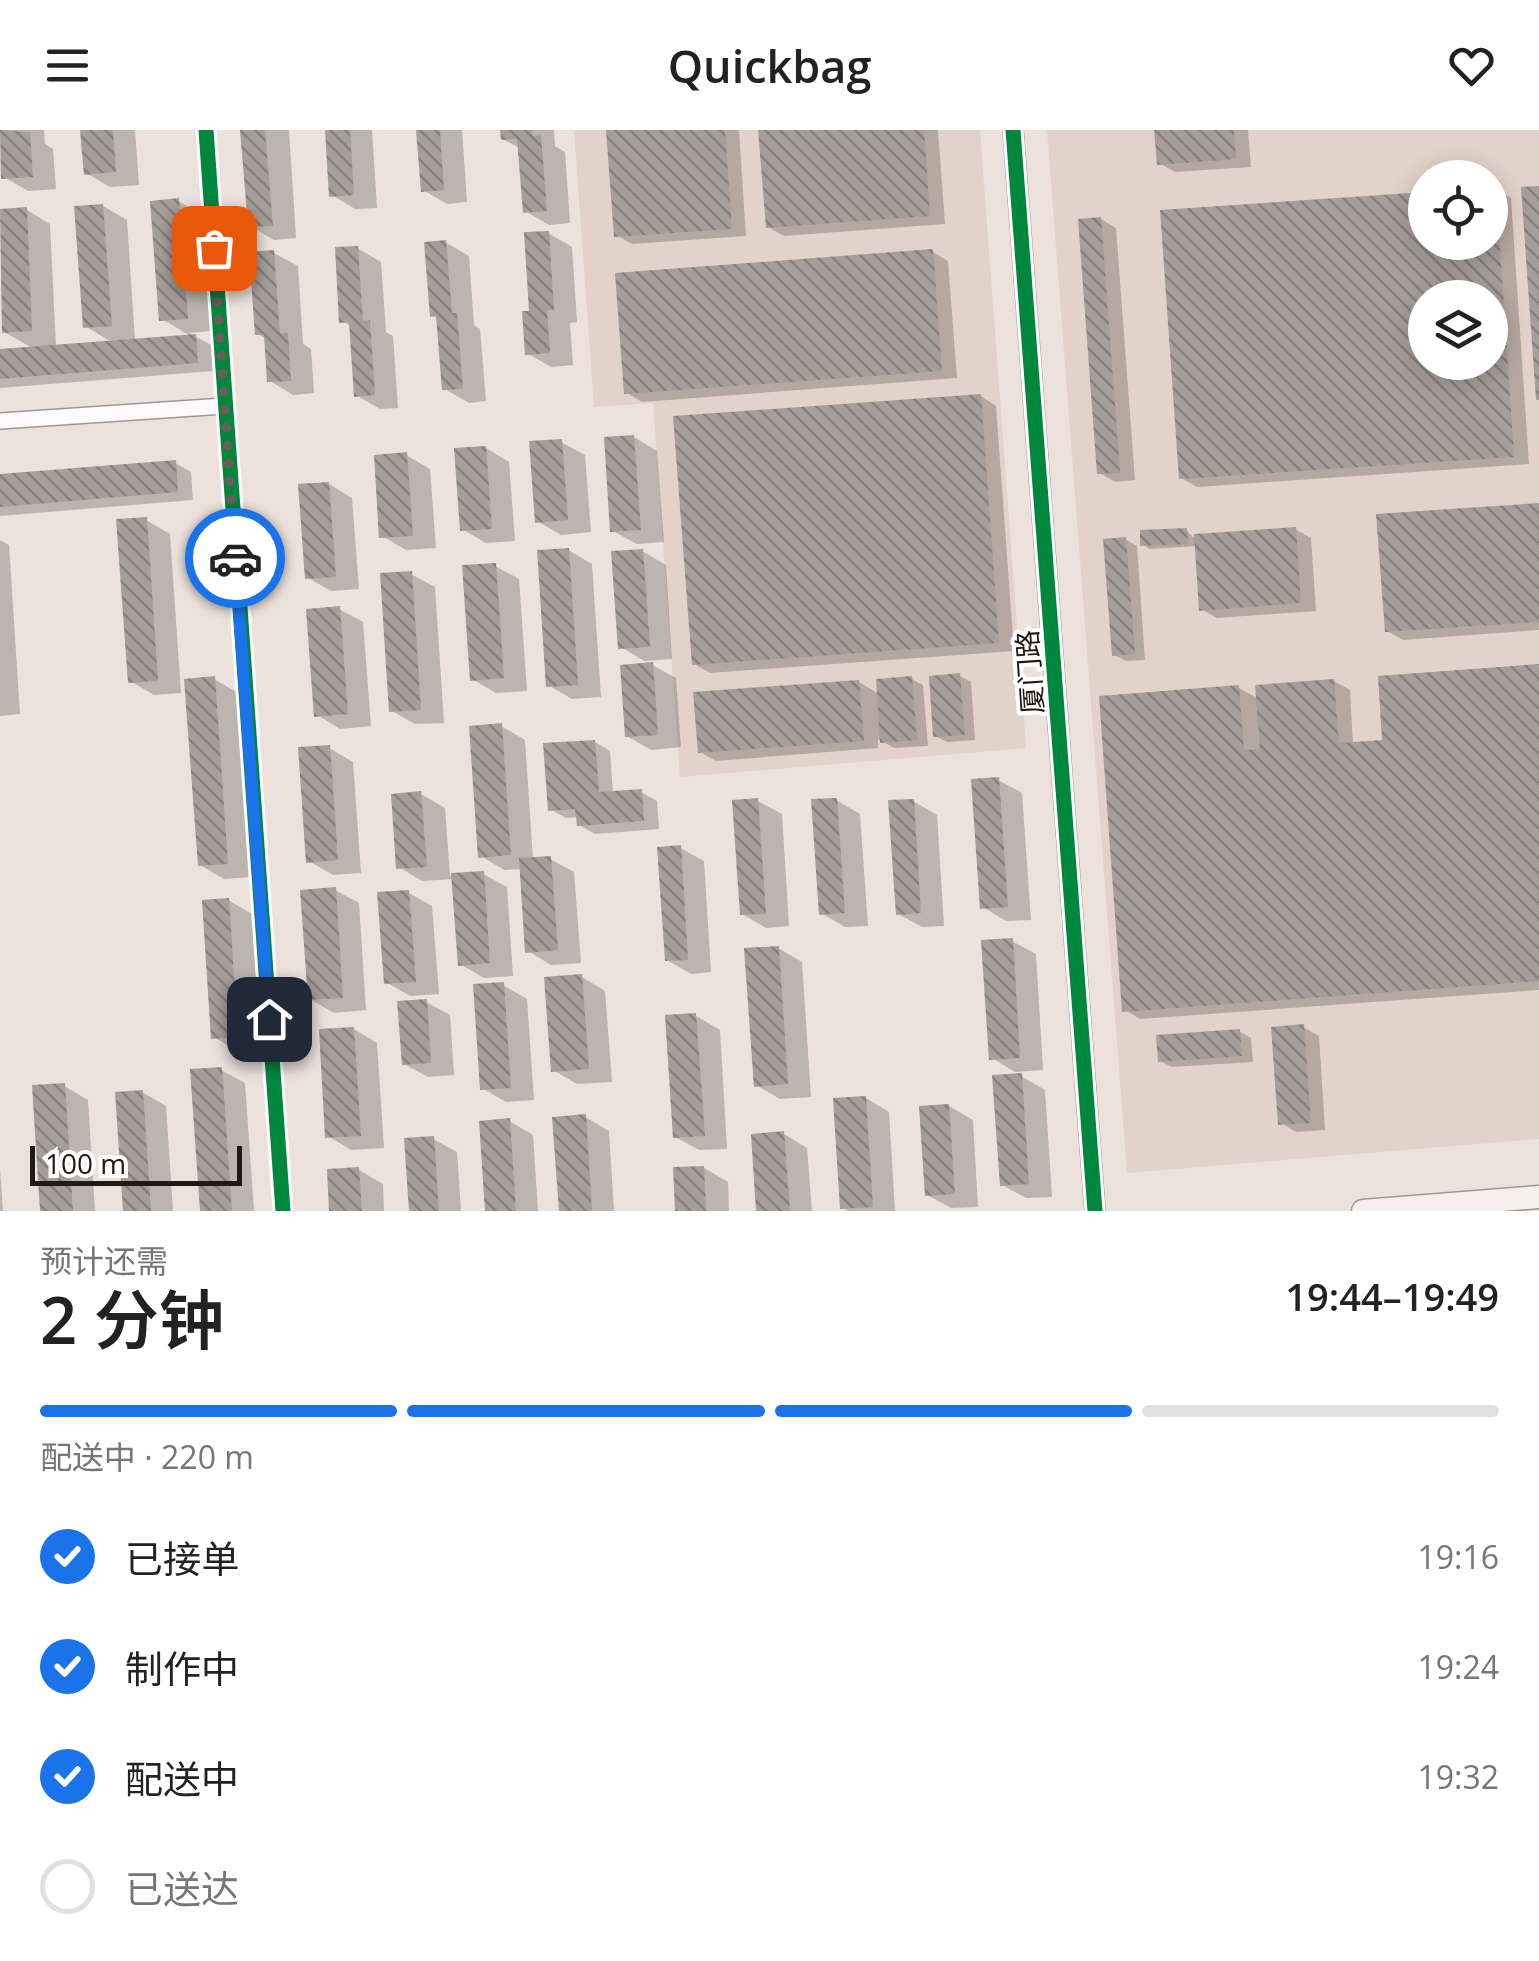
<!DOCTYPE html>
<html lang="zh">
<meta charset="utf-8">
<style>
body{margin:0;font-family:"Open Sans","Noto Sans SC",sans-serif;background:#f2f2f2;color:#222;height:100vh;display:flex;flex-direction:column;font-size:38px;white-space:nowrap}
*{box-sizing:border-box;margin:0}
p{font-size:32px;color:#767676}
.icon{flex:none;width:55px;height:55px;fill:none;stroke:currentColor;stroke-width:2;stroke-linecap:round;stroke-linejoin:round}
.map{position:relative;height:1081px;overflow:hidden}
.side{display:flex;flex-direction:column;background:#fff;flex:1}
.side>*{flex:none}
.controls{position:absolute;left:1408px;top:30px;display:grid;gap:20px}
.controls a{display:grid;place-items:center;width:100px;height:100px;border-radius:50%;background:#fff;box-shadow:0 5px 25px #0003;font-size:50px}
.scale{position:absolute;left:30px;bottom:25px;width:212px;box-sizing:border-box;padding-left:10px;border:5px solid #201915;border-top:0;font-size:28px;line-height:35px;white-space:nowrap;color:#201915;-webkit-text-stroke:8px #fff;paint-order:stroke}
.pin{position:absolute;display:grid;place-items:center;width:85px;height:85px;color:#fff;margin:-42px;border-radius:20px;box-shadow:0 5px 15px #0006}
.courier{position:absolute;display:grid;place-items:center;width:100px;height:100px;margin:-50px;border:8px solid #1a73e8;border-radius:50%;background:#fff;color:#222;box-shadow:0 2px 12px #0007}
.headline em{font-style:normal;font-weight:600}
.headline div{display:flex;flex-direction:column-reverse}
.headline{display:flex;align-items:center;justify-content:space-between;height:170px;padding:0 40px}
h1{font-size:65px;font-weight:600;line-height:75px}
.bar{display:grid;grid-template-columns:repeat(4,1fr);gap:15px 10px;align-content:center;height:120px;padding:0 40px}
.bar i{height:12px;border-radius:8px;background:#e0e0e0}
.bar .on{background:#1a73e8}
.bar p{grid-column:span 4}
ol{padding:0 40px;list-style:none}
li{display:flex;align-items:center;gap:30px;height:110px}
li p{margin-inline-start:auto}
li .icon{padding:10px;border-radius:50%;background:#1a73e8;color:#fff;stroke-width:4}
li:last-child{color:#767676}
li i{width:55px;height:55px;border:5px solid #e0e0e0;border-radius:50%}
header{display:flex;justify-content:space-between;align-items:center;height:130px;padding:0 40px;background:#fff;font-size:45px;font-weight:600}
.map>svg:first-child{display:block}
</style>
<header><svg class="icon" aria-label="menu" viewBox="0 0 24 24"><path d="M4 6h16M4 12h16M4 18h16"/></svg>Quickbag<svg class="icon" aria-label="heart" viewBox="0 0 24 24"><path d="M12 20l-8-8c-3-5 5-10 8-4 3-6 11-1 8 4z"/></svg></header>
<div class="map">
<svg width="1539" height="1081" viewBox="0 0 1539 1081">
<defs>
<pattern id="building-back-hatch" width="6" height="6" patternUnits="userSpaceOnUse" patternTransform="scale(2.5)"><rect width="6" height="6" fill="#a69e99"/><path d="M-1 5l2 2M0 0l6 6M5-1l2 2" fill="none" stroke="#87807c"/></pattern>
</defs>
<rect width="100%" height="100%" fill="#ece1db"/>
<g fill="#e3d2c9" fill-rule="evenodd">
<polygon points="574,0 980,0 1026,618 680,647 653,273 594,277"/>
<path d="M 1047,0 L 1539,0 L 1539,1009 L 1127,1043 ZM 1425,48 L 1490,48 L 1490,112 L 1425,112 ZM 1425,168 L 1490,168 L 1490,232 L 1425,232 Z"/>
</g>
<g fill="#0003" fill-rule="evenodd">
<polygon points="0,0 44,0 45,14 53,19 56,59 28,61 4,47"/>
<polygon points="83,0 135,0 139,55 110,57 86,43"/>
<polygon points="243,0 289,0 296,108 274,110 250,96"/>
<polygon points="327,0 372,0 377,78 355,79 332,65"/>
<polygon points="419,0 462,0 467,72 447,74 423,60"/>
<polygon points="503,0 554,0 555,16 565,22 570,93 549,95 525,81 521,19 503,9"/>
<polygon points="609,0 739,0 746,106 632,114 616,105"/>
<polygon points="761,0 938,0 945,94 784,106 768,97"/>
<polygon points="1157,0 1248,0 1251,37 1175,42 1159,33"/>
<path d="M 1495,59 L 1511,68 L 1529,334 L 1197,357 L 1181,348 L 1425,64 L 1425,112 L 1490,112 L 1490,60 ZM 1425,168 L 1490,168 L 1490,232 L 1425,232 Z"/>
<polygon points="178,71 202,85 211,201 189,203 211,215 213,241 0,258 0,222 34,219 4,202 1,152 6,152 27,80 50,94 56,217 113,213 85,196 103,76 127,90 135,211 192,207 162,189"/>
<polygon points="1101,89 1116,98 1135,350 1115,352 1100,343"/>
<polygon points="548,103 572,117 577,192 570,193 573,235 551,237 527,223"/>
<polygon points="445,112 469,126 474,195 480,199 486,271 469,273 445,259 439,189 432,185"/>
<polygon points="357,118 381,132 386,202 393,206 398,278 380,279 356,265 352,197 342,191"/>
<polygon points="933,122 948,131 957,248 642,272 627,263"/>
<polygon points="274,123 298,136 303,214 311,219 314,263 293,265 270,251 266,209 258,204"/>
<polygon points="981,266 996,276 1014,521 710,543 694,534"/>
<polygon points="634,307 657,321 664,412 637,414 613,401"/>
<polygon points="561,312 585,325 591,402 561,405 537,391"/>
<polygon points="486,318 509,332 515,411 486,413 462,399"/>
<polygon points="406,325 430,339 436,418 406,420 382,406"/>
<polygon points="175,333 191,342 193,370 0,386 0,347"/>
<polygon points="329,354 352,368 359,459 331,461 307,447"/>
<polygon points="1539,375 1539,500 1403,510 1387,501"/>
<polygon points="146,390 170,404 181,563 154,565 130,551"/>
<polygon points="1295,399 1311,408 1316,481 1217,488 1201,479 1197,416 1150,419 1143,415 1186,400 1193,407"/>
<polygon points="1125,409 1137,416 1145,530 1126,531 1114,525"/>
<polygon points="0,410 9,415 20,584 0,586"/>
<polygon points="568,420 592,434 601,567 572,569 548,555"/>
<polygon points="642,421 666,435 672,529 645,531 676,548 681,617 651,620 627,606 651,535 621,517"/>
<polygon points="495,436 519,449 527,561 496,563 472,549"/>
<polygon points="411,444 435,457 444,593 415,594 392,581"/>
<polygon points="339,479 363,492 371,596 340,599 317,585"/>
<polygon points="1539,536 1539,860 1140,889 1125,880 1239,558 1259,569 1334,551 1350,560 1353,614 1385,612"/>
<polygon points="960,546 971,552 975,610 947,612 936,606"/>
<polygon points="214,549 238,563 251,747 224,749 200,735"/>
<polygon points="912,549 923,555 928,616 894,618 878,609 878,618 716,631 700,622 859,552 879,564"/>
<polygon points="501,596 525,610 533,730 550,729 574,742 581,833 551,835 528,821 522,739 504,740 481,726"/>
<polygon points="595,612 610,621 613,664 641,662 657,671 659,699 595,704 579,695 579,687 566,688 550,679"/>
<polygon points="329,618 353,632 361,743 333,745 309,731"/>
<polygon points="998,650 1022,663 1031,790 1006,791 983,777"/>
<polygon points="421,664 445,678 450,746 483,744 507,757 513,846 484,848 460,834 454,749 422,751 399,737"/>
<polygon points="836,670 860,684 868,796 845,797 821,783"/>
<polygon points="758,671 782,684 789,796 766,798 742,784"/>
<polygon points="913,671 937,685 944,796 922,797 898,784"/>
<polygon points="680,718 704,731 711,842 691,844 667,830"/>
<polygon points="335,760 359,773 366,880 334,883 310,869"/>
<polygon points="409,763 432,776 439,864 410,866 386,852"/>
<polygon points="228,770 252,784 261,919 237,921 214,907"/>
<polygon points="1012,811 1036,824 1043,940 1015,942 992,928"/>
<polygon points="778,818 802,832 811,967 780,969 756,955"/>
<polygon points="582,847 605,861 612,952 577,954 553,940"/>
<polygon points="503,855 527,869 534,970 506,972 482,958"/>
<polygon points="426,872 450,885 454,945 428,947 404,934"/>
<polygon points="696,886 720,900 727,1019 699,1020 675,1007"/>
<polygon points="1303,897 1319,906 1325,1000 1296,1002 1281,993"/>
<polygon points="354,899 377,913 384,1018 351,1020 328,1006"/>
<polygon points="1240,902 1251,908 1253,932 1172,937 1160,931"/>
<polygon points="221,940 245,953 254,1081 202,1081"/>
<polygon points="1021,946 1045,960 1052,1067 1026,1068 1002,1055"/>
<polygon points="64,956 88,970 95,1081 42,1081"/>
<polygon points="142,962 166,976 173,1081 125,1081"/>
<polygon points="866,968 889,982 895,1081 848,1081 842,1077"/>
<polygon points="949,976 973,990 978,1077 951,1078 927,1065"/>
<polygon points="585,987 609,1001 614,1081 561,1081"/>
<polygon points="509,991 533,1005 538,1081 487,1081"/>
<polygon points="784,1004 807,1018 812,1081 759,1081"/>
<polygon points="433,1009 457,1022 461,1081 411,1081"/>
<polygon points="0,1038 3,1081 0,1081"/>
<polygon points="704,1038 728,1052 729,1081 677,1081"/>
<polygon points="359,1040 383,1054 384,1081 332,1081"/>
</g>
<g fill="url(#building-back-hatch)" fill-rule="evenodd">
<polygon points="0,0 30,2 33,47 1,49"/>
<polygon points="80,0 113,0 116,42 84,45"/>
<polygon points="240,0 265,0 273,96 248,97"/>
<polygon points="325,0 350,0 354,65 329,67"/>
<polygon points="416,0 440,0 444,60 421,62"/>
<polygon points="500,0 532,0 533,6 541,5 547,81 523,83 517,9 501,10"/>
<polygon points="606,0 725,0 732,99 614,107"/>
<polygon points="758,0 924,0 930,86 766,98"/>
<polygon points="1154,0 1234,0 1236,29 1157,35"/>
<polygon points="1539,56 1539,270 1536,270 1521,57"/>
<path d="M 1490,57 L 1496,57 L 1514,327 L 1179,349 L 1160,80 L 1425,62 L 1425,112 L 1490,112 ZM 1425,168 L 1490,168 L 1490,232 L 1425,232 Z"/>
<polygon points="179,68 188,189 159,191 150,71"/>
<polygon points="103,74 112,196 83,198 74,76"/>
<polygon points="27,77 32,201 2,203 0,79"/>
<polygon points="1101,87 1120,343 1097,344 1078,89"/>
<polygon points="549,101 554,180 547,180 550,223 525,225 522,181 529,181 524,102"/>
<polygon points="446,110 452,183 457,183 463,259 442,260 436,186 430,187 424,112"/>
<polygon points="358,116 363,191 370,190 375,265 354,267 349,192 339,193 335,117"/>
<polygon points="933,119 942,241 624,264 615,143"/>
<polygon points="274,120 280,203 288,203 291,251 267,252 264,205 255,205 249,122"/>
<polygon points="196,204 198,233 0,249 0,219"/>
<polygon points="981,264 999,513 692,535 673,286"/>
<polygon points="634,305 641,400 610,402 604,307"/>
<polygon points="562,309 568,390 535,393 529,311"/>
<polygon points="486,316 492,399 460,401 454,318"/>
<polygon points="407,322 413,406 379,408 374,325"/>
<polygon points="176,330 178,362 0,377 0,344"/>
<polygon points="329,352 336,447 305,449 298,354"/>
<polygon points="1539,373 1539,492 1385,502 1376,384"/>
<polygon points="147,387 158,551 128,553 116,389"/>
<polygon points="1296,397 1301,473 1199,481 1194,404"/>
<polygon points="1187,398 1188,414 1140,416 1140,400"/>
<polygon points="1126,407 1135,524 1112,526 1103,409"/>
<polygon points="569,418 578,555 546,557 537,420"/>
<polygon points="643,419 650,517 618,519 611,421"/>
<polygon points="496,433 504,548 470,551 462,435"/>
<polygon points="412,441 421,580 389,582 380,443"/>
<polygon points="340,476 348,584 314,587 306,479"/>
<polygon points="653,532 658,605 625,607 620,535"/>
<polygon points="1539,534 1539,851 1122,882 1099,566 1239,555 1244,620 1260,619 1255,555 1334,549 1339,613 1382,610 1378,546"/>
<polygon points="960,543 965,605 933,607 929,546"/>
<polygon points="215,546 228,734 198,736 184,549"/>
<polygon points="912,546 917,610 880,613 876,549"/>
<polygon points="859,550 864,611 698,623 693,562"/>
<polygon points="502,593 511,725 478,728 469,596"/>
<polygon points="595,610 599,662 642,659 644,691 577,696 575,679 548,681 543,613"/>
<polygon points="330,615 338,730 306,733 298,617"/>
<polygon points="999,647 1008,777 980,779 971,649"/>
<polygon points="421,661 427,737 396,739 391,664"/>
<polygon points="758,668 766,784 740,785 732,670"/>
<polygon points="837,668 845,783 819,785 811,669"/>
<polygon points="914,669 921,783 896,785 888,670"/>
<polygon points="681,715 688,830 665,831 657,717"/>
<polygon points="551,726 558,820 525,823 519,728"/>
<polygon points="484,741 490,833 458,836 451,743"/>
<polygon points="336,757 343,868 308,870 300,760"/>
<polygon points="409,760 416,852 384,854 377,762"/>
<polygon points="229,768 238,907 211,909 202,770"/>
<polygon points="1013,808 1020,928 989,930 981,810"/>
<polygon points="779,816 788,954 754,957 744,818"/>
<polygon points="582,844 589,939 551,942 544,847"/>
<polygon points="504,852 511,958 480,960 473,854"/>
<polygon points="427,869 431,933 402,935 397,871"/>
<polygon points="696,883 705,1006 673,1008 665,885"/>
<polygon points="1304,894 1311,993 1278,995 1271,897"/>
<polygon points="354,897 361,1006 325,1008 319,899"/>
<polygon points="1240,899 1242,926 1158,932 1156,905"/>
<polygon points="222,937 232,1081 200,1081 190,939"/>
<polygon points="1022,943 1029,1054 1000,1056 992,945"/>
<polygon points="65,953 73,1081 40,1081 32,955"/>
<polygon points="143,960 151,1081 123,1081 115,962"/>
<polygon points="866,966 873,1077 840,1079 833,968"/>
<polygon points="949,974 955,1064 925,1066 919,976"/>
<polygon points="586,984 592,1081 559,1081 552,987"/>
<polygon points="510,988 516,1081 485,1081 479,991"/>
<polygon points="784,1001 790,1081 756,1081 751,1004"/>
<polygon points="434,1006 439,1081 409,1081 404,1008"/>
<polygon points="704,1036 706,1081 675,1081 673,1037"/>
<polygon points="359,1037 362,1081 329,1081 327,1039"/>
</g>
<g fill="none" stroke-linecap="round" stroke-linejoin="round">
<g stroke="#9f9792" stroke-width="18">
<g id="minor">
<polyline points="206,0 283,1081"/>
<polyline points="0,291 224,276"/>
</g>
</g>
<g stroke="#9f9792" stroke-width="22">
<polyline id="tertiary" points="1013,0 1095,1081"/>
</g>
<g stroke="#9f9792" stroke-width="25">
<polyline id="secondary" points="1363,1081 1539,1067"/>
</g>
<use href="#minor" stroke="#fcfafa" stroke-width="15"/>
<use href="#tertiary" stroke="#fcfafa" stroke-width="20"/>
<use href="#secondary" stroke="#f5f0ed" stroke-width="22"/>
<g stroke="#fff" stroke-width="21">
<g id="cycleway">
<polyline points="206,0 283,1081"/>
<polyline points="1013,0 1095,1081"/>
</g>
</g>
<use href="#cycleway" stroke="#00873e" stroke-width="15"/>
</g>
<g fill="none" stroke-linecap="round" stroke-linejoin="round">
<polyline stroke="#675f5a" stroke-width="10" stroke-dasharray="0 18" points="214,118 235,428"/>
<polyline stroke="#1a73e8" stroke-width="12" points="235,428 269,889"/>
</g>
<g text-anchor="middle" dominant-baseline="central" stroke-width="8" stroke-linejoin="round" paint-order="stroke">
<g font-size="28" fill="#201915" stroke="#fff">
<text transform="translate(1029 542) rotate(-94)">厦门路</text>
</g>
</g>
</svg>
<div class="controls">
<a><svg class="icon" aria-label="locate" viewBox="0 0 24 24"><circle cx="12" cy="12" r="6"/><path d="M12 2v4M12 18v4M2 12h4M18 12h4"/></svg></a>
<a><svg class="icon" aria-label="layers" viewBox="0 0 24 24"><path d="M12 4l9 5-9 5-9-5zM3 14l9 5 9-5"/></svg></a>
</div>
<div class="scale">100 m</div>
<div class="pin" style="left:214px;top:118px;background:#ea580c"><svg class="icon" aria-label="bag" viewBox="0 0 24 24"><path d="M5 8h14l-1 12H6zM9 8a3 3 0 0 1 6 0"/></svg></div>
<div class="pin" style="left:269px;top:889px;background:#1f2937"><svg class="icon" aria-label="home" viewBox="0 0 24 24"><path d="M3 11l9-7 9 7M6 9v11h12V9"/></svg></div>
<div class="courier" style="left:235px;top:428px"><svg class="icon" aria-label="car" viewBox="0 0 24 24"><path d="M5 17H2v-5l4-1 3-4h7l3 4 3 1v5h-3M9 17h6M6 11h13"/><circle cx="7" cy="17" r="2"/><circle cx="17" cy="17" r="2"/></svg></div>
</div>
<section class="side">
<div class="headline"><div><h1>2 分钟</h1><p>预计还需</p></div><em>19:44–19:49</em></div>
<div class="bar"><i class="on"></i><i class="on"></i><i class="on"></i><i></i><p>配送中 · 220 m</p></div>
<ol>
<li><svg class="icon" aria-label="check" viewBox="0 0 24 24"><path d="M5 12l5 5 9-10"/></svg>已接单<p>19:16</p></li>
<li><svg class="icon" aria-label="check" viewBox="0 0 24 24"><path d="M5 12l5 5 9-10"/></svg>制作中<p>19:24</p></li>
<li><svg class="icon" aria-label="check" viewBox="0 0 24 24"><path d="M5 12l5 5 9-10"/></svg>配送中<p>19:32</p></li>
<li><i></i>已送达</li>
</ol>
</section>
